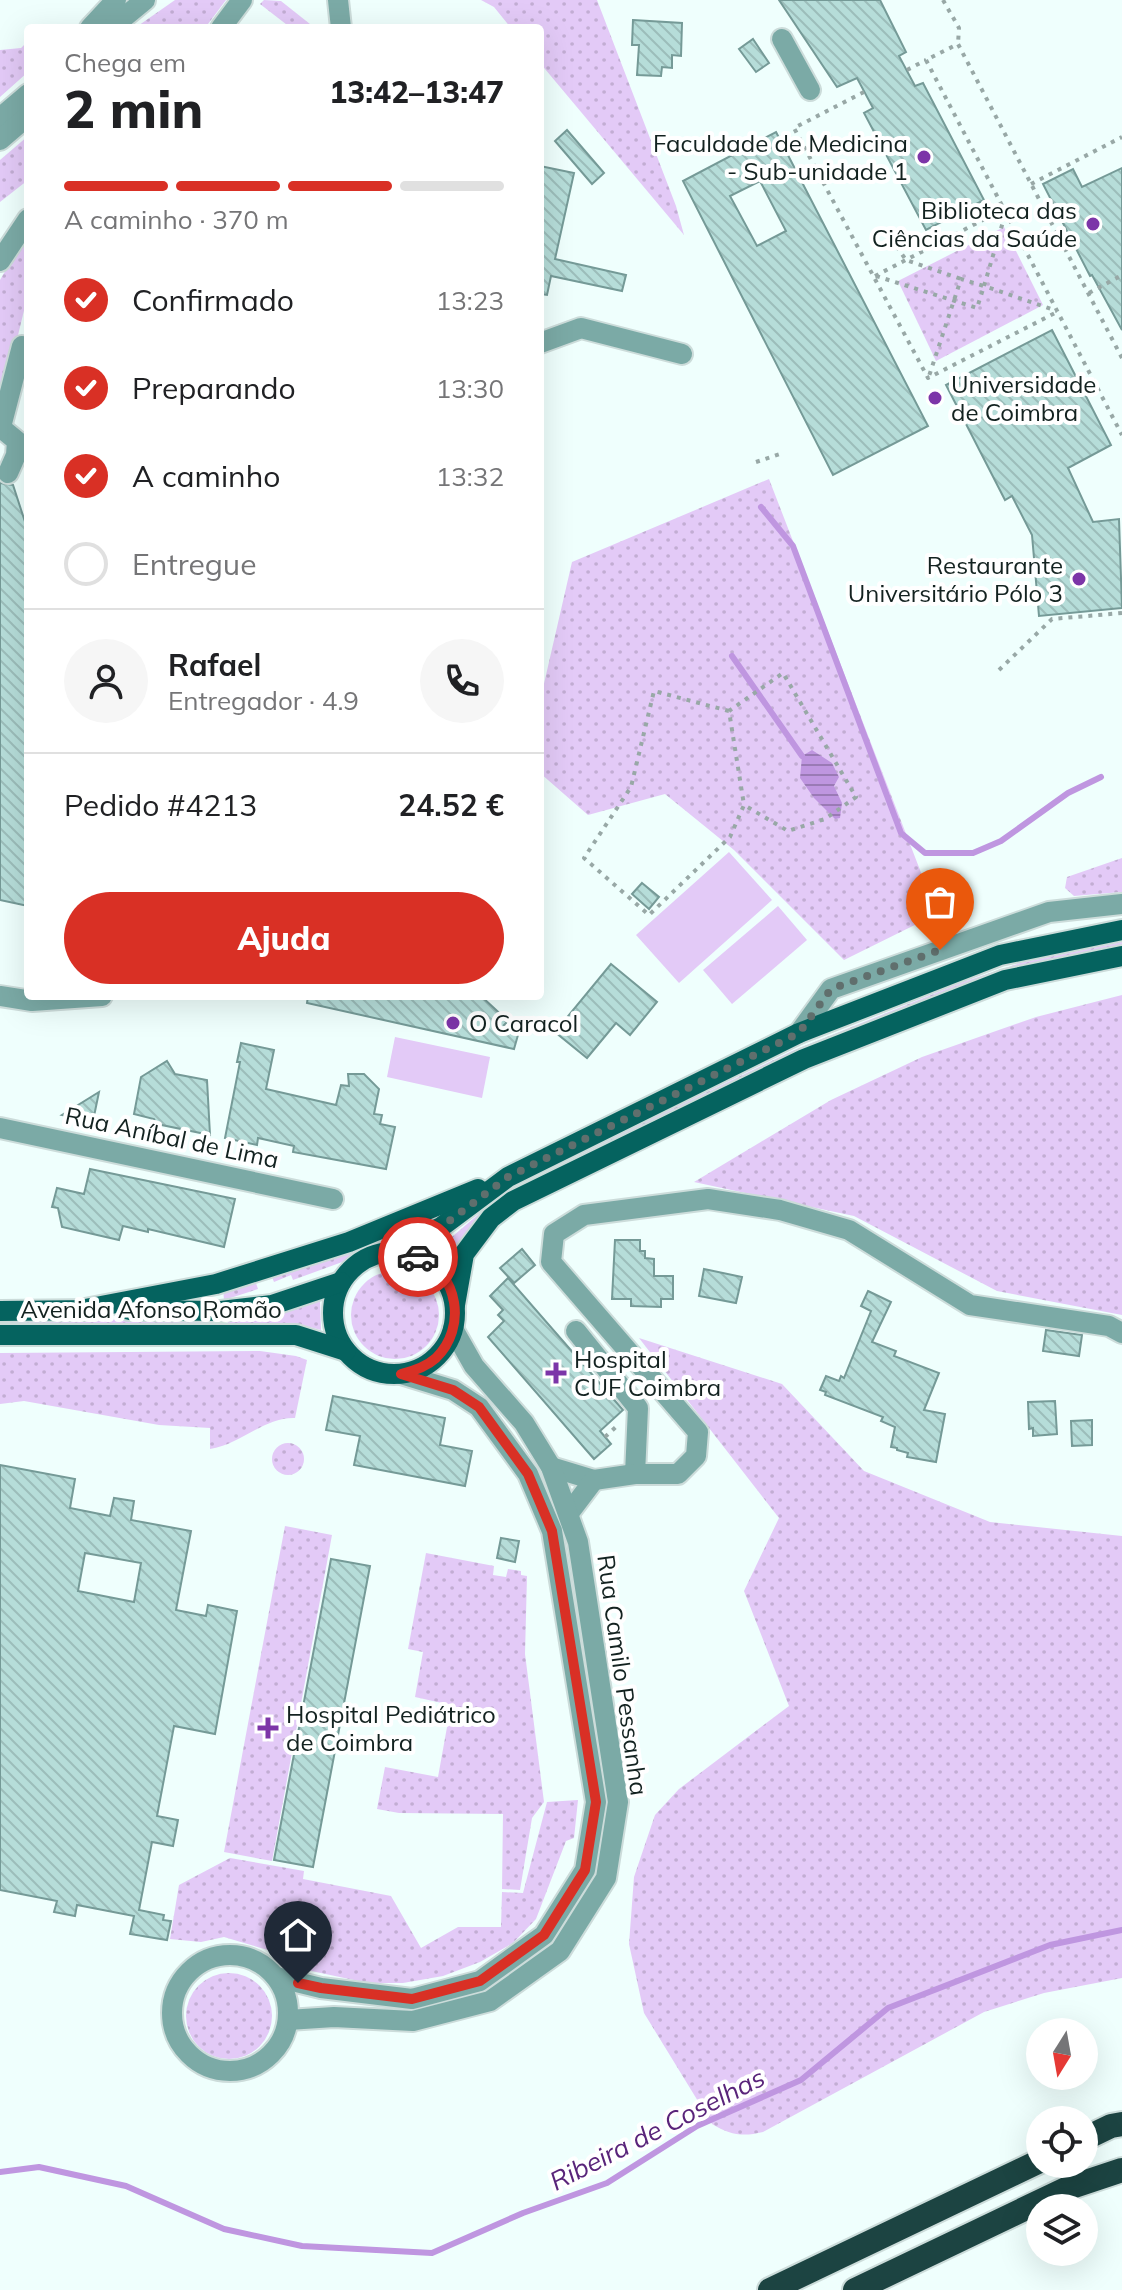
<!DOCTYPE html>
<html lang="pt">
<meta charset="utf-8">
<style>
body{margin:0;font-family:Mulish,sans-serif;background:#f6f6f6;color:#202124;height:100vh;display:flex;flex-direction:column;font-size:30px;white-space:nowrap}
*{box-sizing:border-box;margin:0}
p{font-size:26px;color:#757577}
.icon{flex:none;width:44px;height:44px;fill:none;stroke:currentColor;stroke-width:2;stroke-linecap:round;stroke-linejoin:round}
.map{position:relative;flex:1;overflow:hidden}
.details{position:absolute;left:24px;top:24px;width:520px;height:976px;display:flex;flex-direction:column;background:#fff;border-radius:8px;box-shadow:0 8px 32px #0002}
.details>*{flex:none}
.needle{width:52px;rotate:191deg}
.fabs{position:absolute;left:1026px;top:2018px;display:grid;gap:16px}
.fabs a{display:grid;place-items:center;width:72px;height:72px;border-radius:50%;background:#fff;box-shadow:0 8px 32px #0002;font-size:40px}
.pin{position:absolute;display:grid;place-items:center;width:68px;height:68px;color:#fff;margin:-82px -34px;border-radius:50% 50% 50% 0;rotate:-45deg;box-shadow:0 0 8px #0007}
.pin .icon{rotate:45deg}
.courier{position:absolute;display:grid;place-items:center;width:80px;height:80px;margin:-40px;border:6px solid #d93025;border-radius:50%;background:#fff;color:#222;box-shadow:0 2px 10px #0007}
.headline em{font-style:normal;font-weight:800}
.headline div{display:flex;flex-direction:column-reverse}
.headline{display:flex;align-items:center;justify-content:space-between;height:136px;padding:0 40px}
h1{font-size:52px;font-weight:800;line-height:60px}
.bar{display:grid;grid-template-columns:repeat(4,1fr);gap:12px 8px;align-content:center;height:96px;padding:0 40px}
.bar i{height:10px;border-radius:6px;background:#e0e0e0}
.bar .selected{background:#d93025}
.bar p{grid-column:span 4}
.line{display:flex;align-items:center;gap:20px;padding:0 40px;border-top:2px solid #e0e0e0}
.line div{flex:1}
.round{display:grid;place-items:center;flex:none;width:84px;height:84px;border-radius:42px;background:#f6f6f6}
ol{padding:0 40px;list-style:none}
li{display:flex;align-items:center;gap:24px;height:88px}
li p{margin-inline-start:auto}
li .icon{padding:8px;border-radius:50%;background:#d93025;color:#fff;stroke-width:4}
li:last-child{color:#757577}
li i{width:44px;height:44px;border:4px solid #e0e0e0;border-radius:50%}
.action{display:flex;gap:16px;margin-top:auto;padding:16px 40px}
.action a{flex:1;height:92px;border-radius:48px;background:#d93025;color:#fff;font-size:32px;font-weight:800;line-height:92px;text-align:center}
.map>svg:first-child{display:block}
</style>
<div class="map">
<svg width="1122" height="2290" viewBox="0 0 1122 2290">
<defs>
<pattern id="green-dots" width="8" height="8" patternUnits="userSpaceOnUse" patternTransform="scale(2)"><rect width="8" height="8" fill="#e3caf7"/><path d="M2 2h.1M6 6h.1" fill="none" stroke="#c2add3" stroke-width="1.8" stroke-linecap="round"/></pattern>
<pattern id="water-rules" width="6" height="5" patternUnits="userSpaceOnUse" patternTransform="scale(2)"><rect width="6" height="5" fill="#bf96e0"/><path d="M0 2.5h6" fill="none" stroke="#9a7ab5"/></pattern>
<pattern id="building-back-hatch" width="6" height="6" patternUnits="userSpaceOnUse" patternTransform="scale(2)"><rect width="6" height="6" fill="#b6ddd9"/><path d="M-1 5l2 2M0 0l6 6M5-1l2 2" fill="none" stroke="#9cbdba"/></pattern>
</defs>
<rect width="100%" height="100%" fill="#effffd"/>
<g fill="url(#green-dots)">
<polygon points="175,0 226,0 205,28 135,28"/>
<polygon points="264,0 281,1 315,28 291,28 260,4"/>
<polygon points="481,0 597,0 676,206 684,235 540,63 540,28 511,28 494,7"/>
<polygon points="28,41 28,72 0,97 0,50 21,48"/>
<polygon points="28,136 28,180 0,202 0,160"/>
<polygon points="1004,227 1043,305 936,361 898,281"/>
<polygon points="28,239 28,294 3,397 0,400 0,280 18,249"/>
<polygon points="769,479 937,914 844,960 734,850 665,794 588,815 540,773 540,701 572,562"/>
<polygon points="1122,858 1122,892 1074,896 1065,888 1067,877"/>
<polygon points="1122,942 1122,949 1015,971 498,1203 458,1246 451,1265 429,1249 453,1236 502,1194 651,1119 792,1051 963,982 1020,963"/>
<polygon points="1122,995 1122,1315 997,1291 854,1216 694,1182 831,1100 922,1057 1036,1017"/>
<polygon points="455,1208 403,1237 369,1245 345,1261 293,1280 291,1275 274,1282 272,1277 256,1283 258,1289 224,1300 223,1288"/>
<circle cx="395" cy="1315" r="44"/>
<polygon points="320,1300 321,1330 298,1324 228,1324 227,1318 267,1315"/>
<polygon points="214,1319 214,1325 0,1326 0,1320"/>
<path d="M 639,1338 L 782,1384 L 864,1471 L 990,1522 L 1122,1536 L 1122,1978 L 1044,1993 L 984,2012 L 763,2132 C 743,2137 730,2135 712,2124 L 644,2013 L 629,1944 L 634,1877 L 655,1815 L 679,1789 L 789,1706 L 744,1591 L 779,1518 Z"/>
<path d="M 260,1351 L 296,1356 L 307,1360 L 295,1418 C 264,1417 240,1445 210,1449 L 210,1428 L 159,1425 L 24,1401 L 0,1404 L 0,1353 Z"/>
<circle cx="288" cy="1459" r="16"/>
<polygon points="285,1526 332,1535 272,1861 224,1852"/>
<polygon points="426,1553 494,1566 493,1575 506,1577 508,1569 521,1571 521,1575 527,1576 525,1654 544,1802 532,1818 520,1890 502,1889 503,1814 399,1813 377,1809 385,1767 438,1777 451,1705 415,1697 423,1652 408,1649"/>
<polygon points="578,1800 574,1838 566,1841 536,1919 513,1943 480,1962 443,1976 403,1983 368,1983 302,1969 278,1953 224,1937 201,1942 170,1939 179,1885 230,1858 304,1871 303,1879 391,1896 421,1948 458,1927 501,1927 502,1892 523,1893 547,1802"/>
<circle cx="229" cy="2016" r="43"/>
</g>
<g fill="#e3caf7">
<polygon points="729,852 772,900 679,983 636,935"/>
<polygon points="778,906 807,940 732,1004 703,970"/>
<polygon points="395,1037 490,1057 482,1098 387,1077"/>
</g>
<polygon fill="url(#water-rules)" points="812,750 832,763 839,777 834,786 842,803 840,818 835,819 814,798 800,778 802,756"/>
<g fill="none" stroke-linecap="round" stroke-linejoin="round">
<g stroke="#bf96e0" stroke-width="6">
<polyline points="761,507 793,546 901,833 925,853 973,853 1001,841 1068,793 1101,777"/>
<polyline points="732,656 802,756"/>
<polyline points="0,2172 39,2167 126,2186 224,2229 302,2246 432,2253 523,2213 607,2183 697,2126 801,2080 888,2008 1050,1945 1122,1930"/>
</g>
</g>
<g fill="url(#building-back-hatch)" stroke="#759a97" stroke-width="2" fill-rule="evenodd">
<polygon points="779,0 880,0 906,52 899,56 915,86 923,83 984,200 926,230 864,113 873,108 857,78 837,87"/>
<polygon points="633,20 682,23 681,56 672,55 672,68 662,67 661,76 637,75 639,45 632,45"/>
<polygon points="753,39 769,63 756,72 739,49"/>
<polygon points="567,130 604,173 592,184 555,141"/>
<path d="M 776,132 L 928,426 L 833,475 L 683,181 ZM 760,181 L 786,231 L 757,246 L 730,196 Z"/>
<polygon points="540,166 574,173 555,259 626,275 622,291 551,276 547,295 540,294"/>
<polygon points="1122,168 1122,330 1092,275 1090,276 1043,184 1073,169 1082,187"/>
<polygon points="1052,330 1111,445 1068,468 1093,522 1119,519 1122,608 1039,616 1032,535 1012,496 1005,500 946,385"/>
<polygon points="0,483 13,485 28,531 28,906 0,900"/>
<polygon points="642,883 659,897 649,909 632,894"/>
<polygon points="611,964 657,1002 630,1035 616,1023 587,1058 555,1032"/>
<polygon points="308,996 481,996 508,1021 504,1025 518,1035 514,1049 307,1003"/>
<polygon points="241,1043 274,1050 266,1089 336,1105 341,1085 349,1086 348,1074 364,1074 379,1089 374,1114 382,1115 380,1124 395,1127 386,1169 293,1152 294,1146 258,1138 257,1145 225,1138 240,1062 237,1062"/>
<polygon points="167,1061 175,1074 207,1080 210,1135 157,1124 154,1119 134,1114 141,1077"/>
<polygon points="99,1092 93,1121 62,1115"/>
<polygon points="90,1169 235,1199 224,1247 148,1229 148,1232 123,1226 119,1240 62,1227 58,1208 52,1207 57,1188 84,1194"/>
<polygon points="615,1240 640,1240 640,1251 645,1251 645,1258 654,1259 654,1276 673,1276 673,1299 661,1299 661,1307 631,1306 631,1299 612,1299"/>
<polygon points="522,1249 535,1265 514,1283 500,1268"/>
<polygon points="704,1269 742,1277 736,1303 699,1296"/>
<polygon points="508,1278 623,1410 600,1431 611,1444 594,1459 488,1337 504,1321 498,1315 503,1310 490,1296"/>
<polygon points="868,1291 891,1302 872,1342 896,1351 894,1356 939,1373 924,1410 945,1414 936,1462 907,1457 908,1453 897,1450 897,1448 891,1447 895,1427 881,1421 883,1417 825,1395 826,1392 820,1390 826,1376 839,1381 841,1376 844,1378 871,1311 861,1306"/>
<polygon points="1046,1330 1082,1335 1079,1356 1043,1351"/>
<polygon points="333,1396 445,1418 440,1445 472,1451 465,1486 354,1465 360,1436 326,1430"/>
<polygon points="1055,1401 1057,1434 1033,1436 1033,1428 1029,1429 1028,1402"/>
<polygon points="1092,1420 1092,1445 1072,1446 1071,1421"/>
<path d="M 0,1465 L 75,1479 L 70,1508 L 110,1516 L 114,1498 L 134,1501 L 131,1520 L 191,1531 L 176,1610 L 206,1616 L 208,1605 L 237,1611 L 215,1734 L 174,1726 L 157,1816 L 178,1820 L 173,1846 L 152,1842 L 139,1910 L 164,1915 L 163,1920 L 171,1921 L 167,1940 L 130,1934 L 134,1916 L 77,1905 L 75,1916 L 54,1912 L 57,1901 L 0,1890 ZM 85,1553 L 141,1563 L 134,1602 L 78,1591 Z"/>
<polygon points="501,1538 519,1541 515,1562 497,1558"/>
<polygon points="331,1559 370,1566 313,1867 274,1860"/>
</g>
<g fill="none" stroke-linecap="round" stroke-linejoin="round">
<g stroke="#ccdcda" stroke-width="24">
<g id="minor">
<polyline points="338,0 341,28"/>
<polyline points="90,28 116,0"/>
<polyline points="111,28 145,0"/>
<polyline points="221,28 242,0"/>
<polyline points="782,39 810,90"/>
<polyline points="0,118 28,94"/>
<polyline points="0,140 28,116"/>
<polyline points="0,261 28,219"/>
<polyline points="540,343 581,328 682,354"/>
<polyline points="0,427 17,441 16,455 8,473"/>
<polyline points="1,427 22,346"/>
<polyline points="0,996 32,1001 102,996"/>
<polyline points="799,1033 831,989 1049,912 1122,904"/>
<polyline points="0,1128 333,1199"/>
<polyline points="576,1331 638,1408 635,1474"/>
<polyline points="551,1467 594,1480"/>
<polyline points="594,1480 635,1474 678,1474 696,1456 698,1432 551,1262 554,1234 584,1215 708,1199 780,1210 849,1230 970,1305 1109,1326 1122,1333"/>
<polyline points="569,1513 594,1480"/>
<circle cx="230" cy="2013" r="58"/>
<polyline points="276,1977 321,1988 412,1999 480,1981 544,1935 585,1870 596,1802 552,1531 528,1474 479,1407 453,1390 401,1374"/>
<polyline points="288,2020 334,2017 413,2021 490,2001 560,1951 606,1878 618,1802 578,1542 551,1467 524,1423 474,1366 453,1329"/>
</g>
</g>
<g stroke="#ccdcda" stroke-width="24">
<g id="major">
<circle cx="394" cy="1313" r="61"/>
<polyline points="388,1252 441,1227 508,1177 799,1033 1000,955 1122,930"/>
<polyline points="455,1305 464,1254 491,1218 513,1201 804,1059 1005,980 1122,956"/>
<polyline points="80,1310 216,1284 349,1242 478,1189"/>
<polyline points="129,1310 221,1311 272,1305 341,1282"/>
<polyline points="0,1311 93,1310"/>
<polyline points="0,1335 296,1335 346,1351"/>
</g>
</g>
<g stroke="#ccdcda" stroke-width="28">
<g id="highway">
<polyline points="1084,2139 1111,2126 1122,2124"/>
<polyline points="770,2290 1040,2161"/>
<polyline points="855,2290 1068,2188 1122,2170"/>
</g>
</g>
<g stroke="#98a8a6" stroke-width="4" stroke-dasharray="4 6" stroke-linecap="butt">
<polyline points="943,0 959,28 958,44"/>
<polyline points="907,70 926,60"/>
<polyline points="864,92 794,128 928,378 1057,312"/>
<polyline points="1031,184 1122,137"/>
<polyline points="1005,215 984,286 1057,311"/>
<polyline points="891,238 906,260 961,279"/>
<polyline points="875,276 1004,209"/>
<polyline points="876,276 977,308 984,286 961,279 929,376"/>
<polyline points="1089,293 1122,275"/>
<polyline points="1122,358 958,44 926,60 1122,435"/>
<polyline points="756,462 783,453"/>
<polyline points="999,670 1052,619 1122,613"/>
<polyline points="729,711 654,691 631,787 584,858 649,915 730,837 744,805 729,711 783,673 856,797 825,819 788,831 744,805"/>
<polyline points="605,1437 618,1425"/>
</g>
<use href="#minor" stroke="#7baaa6" stroke-width="20"/>
<use href="#major" stroke="#05635f" stroke-width="20"/>
<use href="#highway" stroke="#1c4442" stroke-width="24"/>
</g>
<g fill="none" stroke-linecap="round" stroke-linejoin="round">
<polyline stroke="#606f6d" stroke-width="8" stroke-dasharray="0 14.4" points="418,1257 407,1253 388,1252 441,1227 508,1177 799,1033 831,989 940,950"/>
<path stroke="#d93025" stroke-width="10" d="M 298,1983 L 321,1988 L 412,1999 L 480,1981 L 544,1935 L 585,1870 L 596,1802 L 552,1531 L 528,1474 L 479,1407 L 453,1390 L 401,1374 C 414,1371 426,1367 436,1358 C 467,1328 459,1273 418,1257"/>
</g>
<g fill="#7c35a8" stroke="#fff" stroke-width="3">
<circle cx="924" cy="157" r="8"/>
<circle cx="1093" cy="224" r="8"/>
<circle cx="935" cy="398" r="8"/>
<circle cx="1079" cy="579" r="8"/>
<circle cx="453" cy="1023" r="8"/>
<path d="M552 1361h8v8h8v8h-8v8h-8v-8h-8v-8h8z"/>
<path d="M264 1716h8v8h8v8h-8v8h-8v-8h-8v-8h8z"/>
</g>
<g text-anchor="middle" dominant-baseline="central" stroke-width="8" stroke-linejoin="round" paint-order="stroke">
<g font-size="24" fill="#132220" stroke="#fff" text-anchor="start">
<text x="908" y="143" text-anchor="end">Faculdade de Medicina<tspan x="908" dy="28">- Sub-unidade 1</tspan></text>
<text x="1077" y="210" text-anchor="end">Biblioteca das<tspan x="1077" dy="28">Ciências da Saúde</tspan></text>
<text x="951" y="384">Universidade<tspan x="951" dy="28">de Coimbra</tspan></text>
<text x="1063" y="565" text-anchor="end">Restaurante<tspan x="1063" dy="28">Universitário Pólo 3</tspan></text>
<text x="469" y="1023">O Caracol</text>
<text x="574" y="1359">Hospital<tspan x="574" dy="28">CUF Coimbra</tspan></text>
<text x="286" y="1714">Hospital Pediátrico<tspan x="286" dy="28">de Coimbra</tspan></text>
</g>
<g font-size="24" fill="#132220" stroke="#fff">
<text transform="translate(172 1137) rotate(12)">Rua Aníbal de Lima</text>
<text x="151" y="1309">Avenida Afonso Romão</text>
<text transform="translate(623 1675) rotate(82)">Rua Camilo Pessanha</text>
</g>
<g font-size="26" font-style="italic" fill="#59247a" stroke="#fff">
<text transform="translate(657 2129) rotate(-27)">Ribeira de Coselhas</text>
</g>
</g>
</svg>
<div class="fabs">
<a><svg class="needle" viewBox="-14 -14 28 28"><path d="M0-13l5 13h-10z" fill="#e53935"/><path d="M0 13l5-13h-10z" fill="#757577"/></svg></a>
<a><svg class="icon" aria-label="locate" viewBox="0 0 24 24"><circle cx="12" cy="12" r="6"/><path d="M12 2v4M12 18v4M2 12h4M18 12h4"/></svg></a>
<a><svg class="icon" aria-label="layers" viewBox="0 0 24 24"><path d="M12 4l9 5-9 5-9-5zM3 14l9 5 9-5"/></svg></a>
</div>
<div class="pin" style="left:940px;top:950px;background:#ea580c"><svg class="icon" aria-label="bag" viewBox="0 0 24 24"><path d="M5 8h14l-1 12H6zM9 8a3 3 0 0 1 6 0"/></svg></div>
<div class="pin" style="left:298px;top:1983px;background:#1f2937"><svg class="icon" aria-label="home" viewBox="0 0 24 24"><path d="M3 11l9-7 9 7M6 9v11h12V9"/></svg></div>
<div class="courier" style="left:418px;top:1257px"><svg class="icon" aria-label="car" viewBox="0 0 24 24"><path d="M5 17H2v-5l4-1 3-4h7l3 4 3 1v5h-3M9 17h6M6 11h13"/><circle cx="7" cy="17" r="2"/><circle cx="17" cy="17" r="2"/></svg></div>
<section class="details">
<div class="headline"><div><h1>2 min</h1><p>Chega em</p></div><em>13:42–13:47</em></div>
<div class="bar"><i class="selected"></i><i class="selected"></i><i class="selected"></i><i></i><p>A caminho · 370 m</p></div>
<ol>
<li><svg class="icon" aria-label="check" viewBox="0 0 24 24"><path d="M5 12l5 5 9-10"/></svg>Confirmado<p>13:23</p></li>
<li><svg class="icon" aria-label="check" viewBox="0 0 24 24"><path d="M5 12l5 5 9-10"/></svg>Preparando<p>13:30</p></li>
<li><svg class="icon" aria-label="check" viewBox="0 0 24 24"><path d="M5 12l5 5 9-10"/></svg>A caminho<p>13:32</p></li>
<li><i></i>Entregue</li>
</ol>
<div class="line" style="height:144px"><a class="round"><svg class="icon" aria-label="person" viewBox="0 0 24 24"><circle cx="12" cy="8" r="4"/><path d="M4 21q1-7 8-7t8 7"/></svg></a><div><b>Rafael</b><p>Entregador · 4.9</p></div><a class="round"><svg class="icon" aria-label="phone" viewBox="0 0 24 24"><path d="M5 4h4l2 5-3 2q2 4 5 5l2-3 5 2v4C11 20 4 13 5 4z"/></svg></a></div>
<div class="line" style="height:104px"><div>Pedido #4213</div><b>24.52 €</b></div>
<div class="action"><a>Ajuda</a></div>
</section>
</div>
